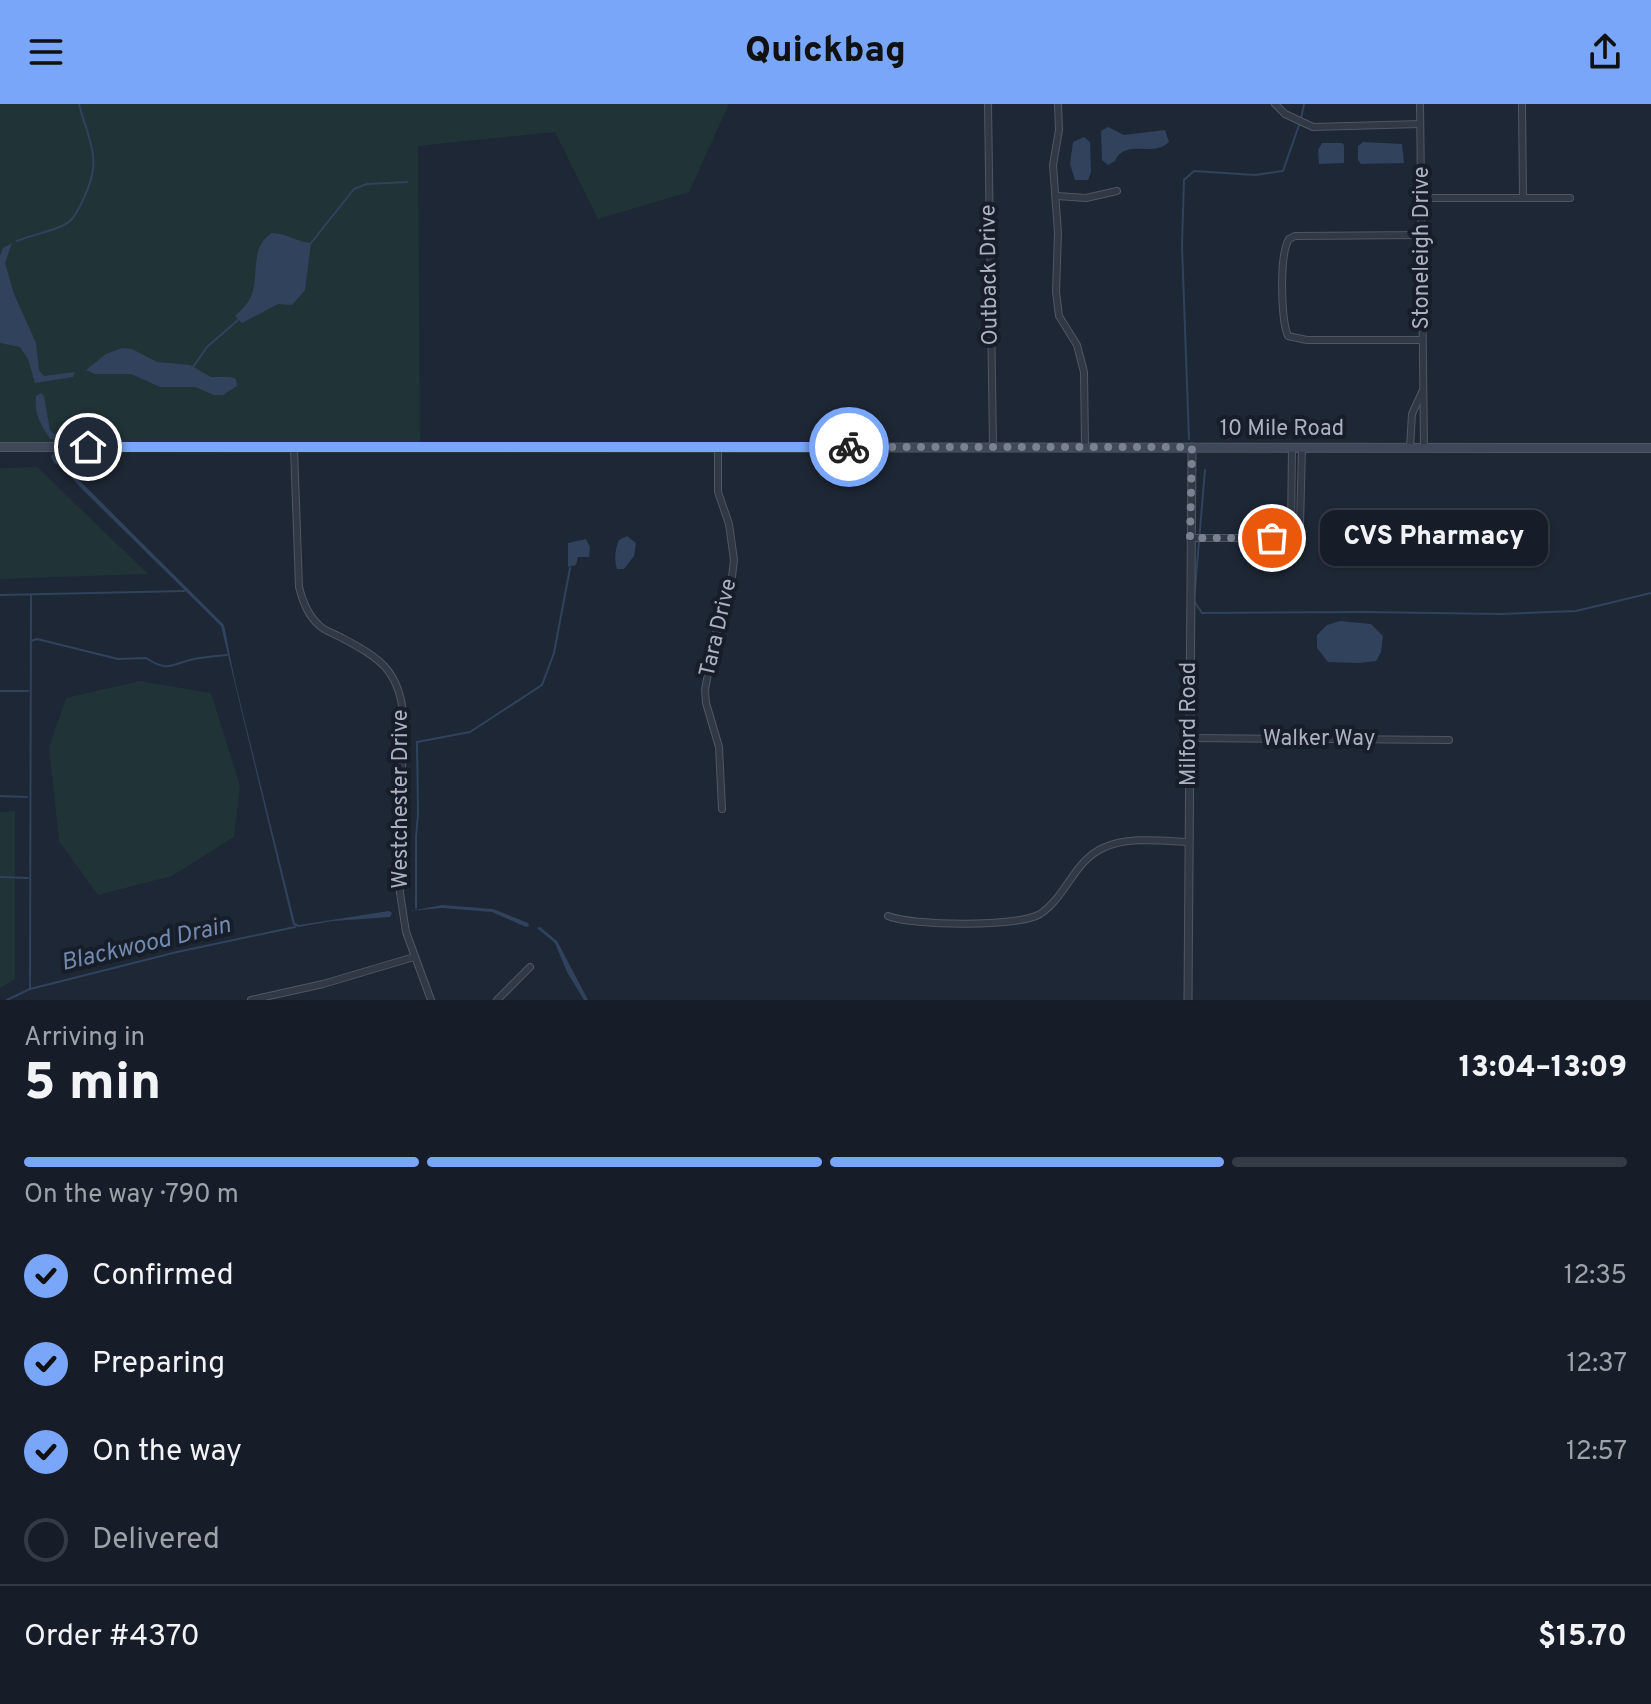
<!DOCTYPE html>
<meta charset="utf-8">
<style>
body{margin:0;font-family:Overpass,sans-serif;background:#232a34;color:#f1f3f6;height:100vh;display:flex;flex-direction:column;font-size:30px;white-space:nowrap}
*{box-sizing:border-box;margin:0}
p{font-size:26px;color:#9ea2a8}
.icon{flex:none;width:44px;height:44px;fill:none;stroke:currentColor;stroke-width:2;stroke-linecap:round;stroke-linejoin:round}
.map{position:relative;height:896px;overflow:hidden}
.side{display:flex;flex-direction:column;background:#161d28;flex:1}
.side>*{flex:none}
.pin{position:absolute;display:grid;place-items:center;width:68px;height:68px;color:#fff;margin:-34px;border:4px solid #fff;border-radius:50%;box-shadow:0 2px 8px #0007}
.courier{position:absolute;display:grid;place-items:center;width:80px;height:80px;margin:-40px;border:6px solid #7aa6f9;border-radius:50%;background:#fff;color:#222;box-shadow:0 2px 10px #0007}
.bubble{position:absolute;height:56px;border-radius:16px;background:#161d28;box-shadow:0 2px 6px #0004,0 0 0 2px #353b45;font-size:26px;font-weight:800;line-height:56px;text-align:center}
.head em{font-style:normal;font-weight:800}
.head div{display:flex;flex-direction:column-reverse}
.head{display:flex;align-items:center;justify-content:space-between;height:136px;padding:0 24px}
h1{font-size:52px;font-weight:800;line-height:60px}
.bar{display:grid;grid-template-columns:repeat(4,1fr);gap:12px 8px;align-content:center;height:96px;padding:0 24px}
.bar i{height:10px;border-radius:6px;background:#353b45}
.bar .active{background:#7aa6f9}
.bar p{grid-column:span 4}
.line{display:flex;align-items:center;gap:20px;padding:0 24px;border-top:2px solid #353b45}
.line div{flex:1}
ol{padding:0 24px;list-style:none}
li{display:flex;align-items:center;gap:24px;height:88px}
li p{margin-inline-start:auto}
li .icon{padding:8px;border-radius:50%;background:#7aa6f9;color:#111;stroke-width:4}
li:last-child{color:#9ea2a8}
li i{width:44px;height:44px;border:4px solid #353b45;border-radius:50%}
header{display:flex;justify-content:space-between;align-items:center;height:104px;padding:0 24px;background:#7aa6f9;color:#111;font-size:36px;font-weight:800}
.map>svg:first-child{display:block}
</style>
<header><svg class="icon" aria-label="menu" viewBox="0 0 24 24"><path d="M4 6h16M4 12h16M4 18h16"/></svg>Quickbag<svg class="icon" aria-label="share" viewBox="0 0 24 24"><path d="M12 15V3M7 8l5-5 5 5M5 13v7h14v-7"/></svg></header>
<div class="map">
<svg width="1651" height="896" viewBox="0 0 1651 896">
<rect width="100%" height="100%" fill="#1e2735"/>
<g fill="#203336">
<polygon points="0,0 729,0 689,88 598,115 555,28 418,42 420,341 0,339"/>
<polygon points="37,363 148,470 0,475 0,364"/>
<polygon points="140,577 211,589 240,682 234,733 172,772 98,791 59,737 49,643 66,594"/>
<polygon points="15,707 15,875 0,884 0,708"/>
</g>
<g fill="#31425d">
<path d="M 1108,23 L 1124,31 L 1165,26 L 1169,38 C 1154,54 1125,34 1115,57 L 1108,61 L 1102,56 L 1101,27 Z"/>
<polygon points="1084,33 1090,38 1091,68 1088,76 1075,76 1070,60 1073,38"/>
<polygon points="1363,38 1402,40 1404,59 1361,60 1358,56 1358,42"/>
<polygon points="1322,39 1342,39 1344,41 1344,59 1319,60 1318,46"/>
<path d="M 272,129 C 286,129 297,138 311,139 L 305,186 L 292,201 L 278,200 L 242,219 L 235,212 C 242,205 249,199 252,190 C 259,169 250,142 272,129 Z"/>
<polygon points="12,139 5,159 14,190 36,239 39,266 44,272 75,268 73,273 35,279 28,255 20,243 0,239 0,152 3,144"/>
<polygon points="122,244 132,245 157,258 190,261 211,273 230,273 236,275 237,282 223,291 214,291 195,283 160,283 131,270 95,270 86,266 106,250"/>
<path d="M 41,289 L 44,292 L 50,326 L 54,330 L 120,335 L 50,335 C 41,320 34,311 36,292 Z"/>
<polygon points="53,350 224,521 235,577 295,819 299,821 389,807 392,809 390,813 333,817 298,823 293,821 221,522 79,382 63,363 54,359 51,352"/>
<path d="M 627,432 L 636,439 L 634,452 L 624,465 L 617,465 C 614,455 615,445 619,436 Z"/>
<polygon points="586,435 590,443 589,453 578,453 576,461 568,463 568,439"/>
<polygon points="1340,517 1371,520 1383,532 1381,548 1376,557 1359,559 1328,558 1317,544 1317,531 1327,521"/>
<polygon points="442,801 493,805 528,819 529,822 526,823 492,808 442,804 410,807"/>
<polygon points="540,823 557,837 588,896 584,896 567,868 555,839 537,824"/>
</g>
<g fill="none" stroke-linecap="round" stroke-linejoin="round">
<g stroke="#31425d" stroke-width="2">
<polyline points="1301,15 1304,0"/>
<path d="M 17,137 C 31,131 50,128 64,121 C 73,117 76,109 80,102 C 104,56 91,45 79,0"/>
<polyline points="311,139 354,85 367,80 407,78"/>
<polyline points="193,263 207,243 238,216"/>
<polyline points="1189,335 1182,142 1184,76 1194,67 1255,71 1283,67 1299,21"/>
<polyline points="1205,366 1194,497 1202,509 1365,508 1501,510 1576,507 1651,489"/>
<polyline points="0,491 184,487"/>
<path d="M 31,537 L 37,535 L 118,555 L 146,554 C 169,569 171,560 194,555 C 205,553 216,552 227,551"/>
<polyline points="0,587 28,587"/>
<polyline points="0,692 27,693"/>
<polyline points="0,773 28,774"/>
<polyline points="416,804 416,733 418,710 417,638 470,628 542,581 554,549 570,464"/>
<polyline points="30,885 31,491"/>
<polyline points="7,896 30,885 177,848 295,823"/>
</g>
<g stroke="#4f5664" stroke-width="8">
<g id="minor">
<polyline points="988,0 993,343"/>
<polyline points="1058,0 1059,26 1053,61 1058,129 1056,188 1059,212 1077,241 1084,268 1085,343"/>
<polyline points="1275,0 1285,10 1313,23 1420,20"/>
<polyline points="1420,0 1424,344"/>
<polyline points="1522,0 1523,94"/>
<polyline points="1057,92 1086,94 1117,87"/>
<polyline points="1422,94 1570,94"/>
<path d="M 1422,131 L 1295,132 L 1289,135 C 1279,151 1281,215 1288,232 L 1307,236 L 1422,236"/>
<polyline points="1292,343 1291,426 1296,434 1300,422 1302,343"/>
<path d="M 294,344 L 299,483 C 303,498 308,512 320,522 C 325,527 335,530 342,534 C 378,553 398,565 403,608 L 400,789 L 406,828 L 431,896"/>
<polyline points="718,344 718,388 729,420 734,456 731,481 714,536 705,586 706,599 719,643 722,705"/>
<polyline points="1410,344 1412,310 1422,288"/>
<polyline points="1190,434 1296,434"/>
<polyline points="1189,634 1449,636"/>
<path d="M 888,812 C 911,822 1019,823 1040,810 C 1066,793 1074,757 1103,744 C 1129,732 1162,737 1189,738"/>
<polyline points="251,896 323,880 414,853"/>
<polyline points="497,896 530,863"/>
</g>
</g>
<g stroke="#4f5664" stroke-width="9">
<polyline id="tertiary" points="1188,896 1192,343"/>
</g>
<g stroke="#4f5664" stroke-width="10">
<polyline id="secondary" points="0,343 1651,344"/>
</g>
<use href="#minor" stroke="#323946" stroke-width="6"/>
<use href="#tertiary" stroke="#323946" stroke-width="7"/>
<use href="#secondary" stroke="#3f4859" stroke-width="8"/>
</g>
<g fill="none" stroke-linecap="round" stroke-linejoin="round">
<polyline stroke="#7a8291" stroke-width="8" stroke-dasharray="0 14.4" points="849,343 1192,343 1190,434 1272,434"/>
<polyline stroke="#7aa6f9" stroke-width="10" points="88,343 849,343"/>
</g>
<g text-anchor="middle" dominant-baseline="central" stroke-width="8" stroke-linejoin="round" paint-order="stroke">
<g font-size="22" fill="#abb3c3" stroke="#171e2a">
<text transform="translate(1422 144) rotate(-90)">Stoneleigh Drive</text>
<text transform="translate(990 171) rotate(-91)">Outback Drive</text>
<text x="1282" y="325">10 Mile Road</text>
<text transform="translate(719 524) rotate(-77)">Tara Drive</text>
<text transform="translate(1189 620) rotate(-90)">Milford Road</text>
<text x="1319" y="635">Walker Way</text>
<text transform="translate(401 695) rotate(-90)">Westchester Drive</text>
</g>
<g font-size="24" font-style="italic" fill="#7389ad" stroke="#171e2a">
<text transform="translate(146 841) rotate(-13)">Blackwood Drain</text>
</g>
</g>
</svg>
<div class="pin" style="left:1272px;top:434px;background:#ea580c"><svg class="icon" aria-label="bag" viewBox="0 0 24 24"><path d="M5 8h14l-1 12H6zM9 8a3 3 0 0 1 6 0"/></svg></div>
<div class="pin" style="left:88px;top:343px;background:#1f2937"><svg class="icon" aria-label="home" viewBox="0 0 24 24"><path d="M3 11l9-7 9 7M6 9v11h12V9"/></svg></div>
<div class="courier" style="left:849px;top:343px"><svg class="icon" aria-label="bike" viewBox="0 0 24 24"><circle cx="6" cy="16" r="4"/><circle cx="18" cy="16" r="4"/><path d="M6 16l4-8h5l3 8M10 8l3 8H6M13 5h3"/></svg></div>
<div class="bubble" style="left:1320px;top:406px;width:228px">CVS Pharmacy</div>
</div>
<section class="side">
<div class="head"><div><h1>5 min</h1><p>Arriving in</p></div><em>13:04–13:09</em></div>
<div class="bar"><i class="active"></i><i class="active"></i><i class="active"></i><i></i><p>On the way · 790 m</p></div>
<ol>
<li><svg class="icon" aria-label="check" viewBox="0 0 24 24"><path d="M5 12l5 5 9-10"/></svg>Confirmed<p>12:35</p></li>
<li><svg class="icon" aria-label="check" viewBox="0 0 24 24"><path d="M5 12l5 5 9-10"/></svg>Preparing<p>12:37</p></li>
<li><svg class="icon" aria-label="check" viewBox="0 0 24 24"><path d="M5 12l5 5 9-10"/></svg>On the way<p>12:57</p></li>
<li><i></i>Delivered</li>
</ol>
<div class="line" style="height:104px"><div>Order #4370</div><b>$15.70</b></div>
</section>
